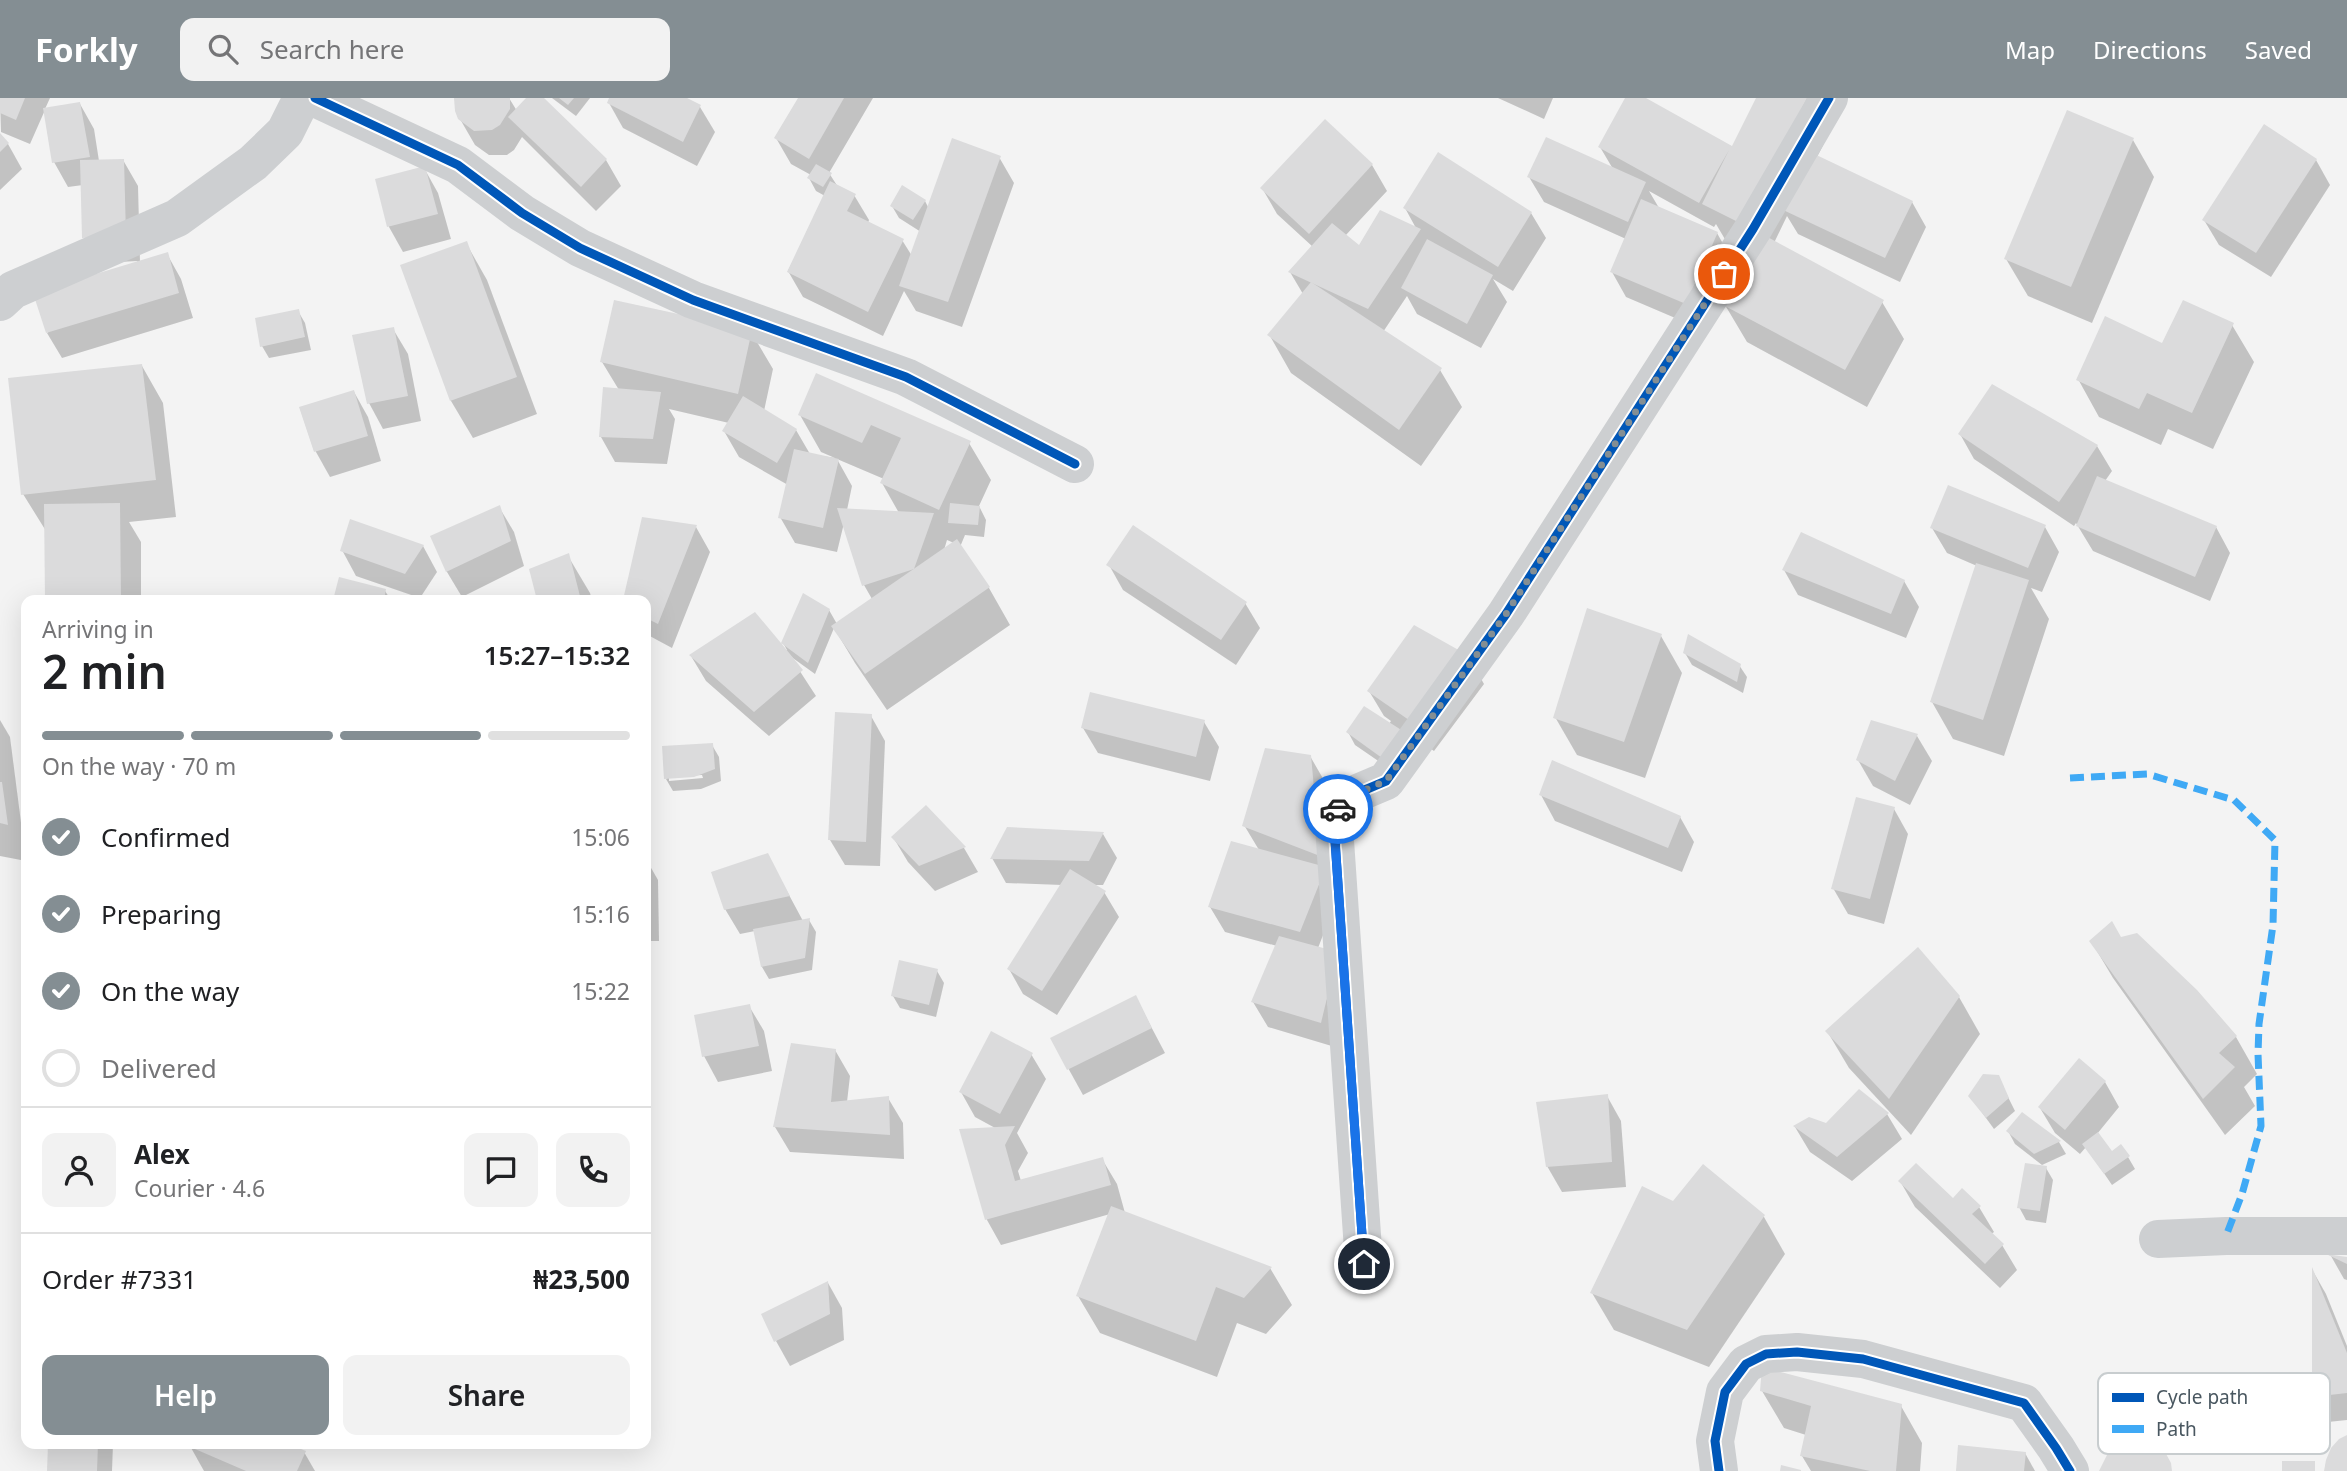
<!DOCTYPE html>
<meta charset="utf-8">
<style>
body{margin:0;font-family:"Noto Sans",sans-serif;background:#f2f2f2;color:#202124;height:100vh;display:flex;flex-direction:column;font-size:26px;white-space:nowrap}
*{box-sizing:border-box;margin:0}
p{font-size:23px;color:#757577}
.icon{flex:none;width:38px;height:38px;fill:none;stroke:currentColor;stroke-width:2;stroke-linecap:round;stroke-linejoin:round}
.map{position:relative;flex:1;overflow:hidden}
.side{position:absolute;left:21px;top:497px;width:630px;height:854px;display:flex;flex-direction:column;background:#fff;border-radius:14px;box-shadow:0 7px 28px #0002}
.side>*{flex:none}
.pin{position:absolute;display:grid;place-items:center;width:60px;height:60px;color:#fff;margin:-30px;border:4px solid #fff;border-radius:50%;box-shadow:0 2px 7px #0007}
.courier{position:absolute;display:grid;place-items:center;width:70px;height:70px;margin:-35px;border:5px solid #1a73e8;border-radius:50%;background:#fff;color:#222;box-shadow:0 2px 9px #0007}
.headline em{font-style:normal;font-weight:600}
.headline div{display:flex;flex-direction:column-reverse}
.headline{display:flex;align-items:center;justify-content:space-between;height:119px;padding:0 21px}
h1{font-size:46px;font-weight:600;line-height:52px}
.bar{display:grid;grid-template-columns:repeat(4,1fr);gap:10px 7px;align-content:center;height:84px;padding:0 21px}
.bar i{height:9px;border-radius:5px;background:#e0e0e0}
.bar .selected{background:#848e93}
.bar p{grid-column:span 4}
.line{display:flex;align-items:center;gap:18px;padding:0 21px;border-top:2px solid #e0e0e0}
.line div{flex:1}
.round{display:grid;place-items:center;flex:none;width:74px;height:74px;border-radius:14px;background:#f2f2f2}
ol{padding:0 21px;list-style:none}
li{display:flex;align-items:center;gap:21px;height:77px}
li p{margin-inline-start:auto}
li .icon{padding:7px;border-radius:50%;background:#848e93;color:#fff;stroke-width:4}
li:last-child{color:#757577}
li i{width:38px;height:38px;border:4px solid #e0e0e0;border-radius:50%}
.action{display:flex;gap:14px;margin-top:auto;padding:14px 21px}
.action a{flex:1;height:80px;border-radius:14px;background:#848e93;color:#fff;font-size:28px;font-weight:600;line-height:80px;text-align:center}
.action a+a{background:#f2f2f2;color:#202124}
header{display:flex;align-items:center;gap:42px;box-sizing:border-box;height:98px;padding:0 35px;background:#848e93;color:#fff}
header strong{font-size:33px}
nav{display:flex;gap:38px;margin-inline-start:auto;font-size:24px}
.search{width:490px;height:63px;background:#f2f2f2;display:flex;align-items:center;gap:18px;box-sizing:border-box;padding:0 24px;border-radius:14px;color:#757577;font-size:26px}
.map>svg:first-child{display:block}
</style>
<header>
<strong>Forkly</strong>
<div class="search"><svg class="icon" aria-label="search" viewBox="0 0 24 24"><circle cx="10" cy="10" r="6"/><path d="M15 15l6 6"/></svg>Search here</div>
<nav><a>Map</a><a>Directions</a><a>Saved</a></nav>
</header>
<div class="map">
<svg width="2347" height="1373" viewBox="0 0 2347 1373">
<rect width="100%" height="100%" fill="#f3f3f3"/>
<g fill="#0003" fill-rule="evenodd">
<polygon points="0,0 50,0 45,11 80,6 94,31 99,63 123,62 138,88 140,164 167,156 181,181 193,220 62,260 47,235 138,163 98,165 83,87 68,89 54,64 45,12 30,46 1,34"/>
<polygon points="456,0 509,0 517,13 529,0 541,0 606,62 621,88 596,113 522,39 514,52 507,57 489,57 475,47 460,21"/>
<polygon points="552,0 590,0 576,18"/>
<polygon points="611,0 683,0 700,9 715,34 697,68 623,30 609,5"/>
<polygon points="800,0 873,0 829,75 838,89 854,97 869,122 868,125 902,142 912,158 921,134 899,120 892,108 925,103 929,111 999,59 1014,85 962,229 916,213 904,193 883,238 803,199 788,173 825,98 816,93 809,80 811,77 791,66 776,40"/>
<polygon points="1498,0 1553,0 1544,21"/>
<polygon points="1627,0 1642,0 1732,51 1758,0 1847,0 1817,59 1912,104 1926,129 1900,184 1798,136 1787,118 1774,145 1882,204 1904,241 1867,309 1747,244 1725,207 1753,157 1726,143 1716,126 1714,129 1649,93 1659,110 1717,135 1731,160 1701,231 1626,199 1612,174 1626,141 1544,104 1529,79 1546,41 1613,71 1600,49"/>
<polygon points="1325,23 1372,67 1387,93 1345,138 1359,150 1417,132 1405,110 1531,115 1546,140 1513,193 1493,181 1507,204 1481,250 1417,216 1407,198 1383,234 1440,272 1462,309 1421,368 1291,275 1270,238 1303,196 1290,174 1313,149 1277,116 1262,90"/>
<polygon points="0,38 8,46 22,71 0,92"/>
<polygon points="2133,42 2154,79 2092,225 2028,198 2006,161"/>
<polygon points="2316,62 2330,87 2271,179 2219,147 2204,122"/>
<polygon points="424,70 438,95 451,141 403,154 389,129 377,82"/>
<polygon points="466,145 487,182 537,316 473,340 451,303 402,168"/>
<polygon points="298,213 305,225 311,252 269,260 262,248"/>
<polygon points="2232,227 2254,264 2213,351 2168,331 2161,347 2099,319 2078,281 2163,247"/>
<polygon points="393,231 408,256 421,323 383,331 369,305"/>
<path d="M 751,234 L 773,271 L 764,313 L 796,332 L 810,356 L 835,360 L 821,354 L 800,317 L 817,277 L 969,345 L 991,382 L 979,408 L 986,422 L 984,439 L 965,437 L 960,449 L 989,490 L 1010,527 L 887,612 L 855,565 L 834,530 L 815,576 L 790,558 L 816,598 L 769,638 L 706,583 L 691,558 L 785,553 L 787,552 L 783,545 L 829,512 L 837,526 L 872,501 L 864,487 L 844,425 L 837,454 L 795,445 L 780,419 L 788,387 L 739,359 L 724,333 L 729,325 L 669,311 L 675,321 L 667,366 L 615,364 L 601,339 L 619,292 L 602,264 ZM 837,361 L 884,381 L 882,385 L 899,415 L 847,412 L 852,388 ZM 947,442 L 954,445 L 944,452 Z"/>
<polygon points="142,268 163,305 176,419 129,424 141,444 141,502 47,502 46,433 23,396"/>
<polygon points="354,294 368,319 381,363 330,379 316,354 302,310"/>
<polygon points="1960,336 2097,348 2112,373 2105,383 2216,429 2230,455 2210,503 2093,453 2076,425 2074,428 1974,361"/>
<polygon points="499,409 514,434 524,468 462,499 447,474 432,439"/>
<polygon points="644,421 696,429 710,454 672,550 646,536 646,502 625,502"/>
<polygon points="2045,429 2059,454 2042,494 2031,490 2049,521 2004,658 1953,641 1932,604 1977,468 1947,455 1932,430"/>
<polygon points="423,448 437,474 420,500 356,478 342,452"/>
<polygon points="568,458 590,495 592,502 539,502 531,472"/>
<polygon points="1109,467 1245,505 1260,530 1236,567 1123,492"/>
<polygon points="1784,472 1904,483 1919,509 1906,540 1798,497"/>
<polygon points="340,481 385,493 391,502 335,502"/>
<polygon points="1661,538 1682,575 1645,680 1577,657 1555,619"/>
<polygon points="1685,555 1739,567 1747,579 1743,595 1692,567"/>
<polygon points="1470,561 1484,586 1434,653 1402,630 1390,671 1355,647 1348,634 1389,626 1391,623 1384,618 1369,593"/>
<polygon points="871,618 885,643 880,768 845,767 830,742"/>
<polygon points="0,622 10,639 26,763 0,758"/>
<polygon points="1204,624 1219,649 1210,683 1098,655 1083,630"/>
<polygon points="1872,624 1917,638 1932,663 1910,707 1873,688 1858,662"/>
<path d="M 712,647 L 719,659 L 721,683 L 701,691 L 673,693 L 666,681 ZM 702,677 L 703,680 L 669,683 L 669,679 Z"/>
<polygon points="1310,658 1325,684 1334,782 1339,796 1318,850 1335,949 1268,929 1253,904 1277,848 1225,834 1210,809 1259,752 1244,727"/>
<polygon points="1541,697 1680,719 1694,744 1682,774 1555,723"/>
<polygon points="1894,711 1908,736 1884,826 1848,816 1833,790"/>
<polygon points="1103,736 1117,760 1103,787 1093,787 1104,794 1119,819 1057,917 1023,896 1009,871 1062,787 1006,785 992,760"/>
<polygon points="893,739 964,750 978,774 935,793 908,764"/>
<polygon points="646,761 658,782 659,843 646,843"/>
<polygon points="781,782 803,823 809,822 816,834 812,872 769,881 762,869 755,833 740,836 725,811"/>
<polygon points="2120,841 2236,939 2257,976 2244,989 2255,1008 2225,1037 2113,880 2091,843"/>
<polygon points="937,873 944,885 936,919 900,910 893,898"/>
<polygon points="1959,899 1980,936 1911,1037 1849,970 1827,933"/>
<polygon points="1136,900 1165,955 1083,997 1052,941"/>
<polygon points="646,904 649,910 646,933"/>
<polygon points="749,908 764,933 772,973 718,984 704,958"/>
<polygon points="835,952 850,978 847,1004 888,1000 903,1025 904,1061 790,1054 775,1029"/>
<polygon points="1031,956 1046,981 1017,1035 1028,1055 1018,1073 1021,1083 1102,1061 1117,1086 1125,1115 1270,1170 1292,1207 1266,1236 1237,1225 1217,1279 1100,1235 1078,1198 1110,1116 1001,1147 987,1122 961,1032 997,1031 975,1019 961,994"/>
<polygon points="1998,979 2015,1013 1994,1031 1970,998"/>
<polygon points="2105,984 2119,1009 2097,1036 2111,1055 2128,1059 2135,1071 2112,1087 2086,1049 2080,1056 2055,1035 2040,1010"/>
<polygon points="1607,998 1621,1023 1626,1089 1562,1094 1547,1068"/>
<polygon points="1887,1016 1902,1041 1852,1083 1810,1054 1795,1029 1827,1027"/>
<polygon points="2022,1016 2059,1044 2066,1056 2042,1067 2015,1046 2008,1033"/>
<polygon points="2046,1070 2053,1082 2046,1125 2026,1122 2019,1109"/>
<polygon points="1900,1083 1953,1102 1979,1109 1994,1134 1991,1136 2002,1147 2017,1172 2000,1190 1915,1109"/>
<polygon points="1674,1106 1764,1119 1785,1156 1709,1269 1614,1232 1592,1195"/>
<polygon points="2331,1158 2347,1160 2347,1182 2344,1181"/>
<polygon points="2314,1175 2326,1196 2347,1248 2347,1322 2328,1324 2313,1299"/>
<polygon points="828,1185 842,1210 844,1242 790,1268 776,1243"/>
<polygon points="1762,1293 1901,1308 1922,1345 1920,1373 1811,1373 1802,1358 1806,1337 1784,1330"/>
<polygon points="50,1346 113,1346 112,1373 48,1373"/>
<polygon points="191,1346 284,1346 304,1354 315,1373 204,1373 190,1348"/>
<polygon points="2025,1355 2035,1373 1957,1373"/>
</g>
<g fill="#dbdbdc">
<polygon points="0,0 25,0 16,22 0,15"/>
<polygon points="454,0 510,0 510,11 500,27 492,32 474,33 458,21 455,13"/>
<polygon points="526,0 544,0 607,61 581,89 508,19"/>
<polygon points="559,0 574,0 568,7"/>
<polygon points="609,0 687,0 701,7 683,44 607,5"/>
<polygon points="798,0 844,0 809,61 774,40"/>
<polygon points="1625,0 1646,0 1732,48 1756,0 1807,0 1744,127 1702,106 1729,52 1699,105 1598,49"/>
<polygon points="80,4 90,59 52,65 43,10"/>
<polygon points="2067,12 2134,40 2071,189 2004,161"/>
<polygon points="1325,21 1373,66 1309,136 1260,90"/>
<polygon points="2264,26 2317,61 2256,155 2202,122"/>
<polygon points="0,35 9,45 0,54"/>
<polygon points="1546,39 1646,84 1628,124 1527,79"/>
<polygon points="952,40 1001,58 948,204 899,188"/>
<polygon points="1808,53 1913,103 1885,160 1781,111"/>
<polygon points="1438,54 1532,114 1498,169 1403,110"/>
<polygon points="124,61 126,138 82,140 80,62"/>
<polygon points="816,66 832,75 823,89 807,80"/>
<polygon points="425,68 438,116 387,129 375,81"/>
<polygon points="830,83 856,96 847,113 904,141 868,214 787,174"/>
<polygon points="902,87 926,102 913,122 890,108"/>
<polygon points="1641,101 1718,134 1686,206 1610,174"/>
<polygon points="1380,112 1421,131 1368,211 1288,174 1332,125 1359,147"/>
<polygon points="1762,136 1884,202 1845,272 1723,207"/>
<polygon points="1427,141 1493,177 1467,226 1401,190"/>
<polygon points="467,143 517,279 450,303 400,167"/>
<polygon points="168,154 179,195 46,235 33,195"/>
<polygon points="1311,184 1442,270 1399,332 1267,237"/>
<polygon points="614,202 752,232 738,296 600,264"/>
<polygon points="2183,202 2234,225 2192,315 2147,295 2139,311 2076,282 2105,218 2162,245"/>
<polygon points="299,211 305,239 260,249 255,220"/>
<polygon points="394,229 408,298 367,306 352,237"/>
<polygon points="142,266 156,382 21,397 8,280"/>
<polygon points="816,275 971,343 939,412 880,385 901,340 871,327 862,345 798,317"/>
<polygon points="1992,286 2098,347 2059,404 1958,336"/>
<polygon points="603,289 661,294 653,341 599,339"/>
<polygon points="354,292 368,338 314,354 299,309"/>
<polygon points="743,298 797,331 777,365 722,333"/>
<polygon points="794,351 839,361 823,430 778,420"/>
<polygon points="2097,378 2217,428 2195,479 2076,428"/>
<polygon points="1948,387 2046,427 2028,470 1930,430"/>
<polygon points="120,405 121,502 45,502 44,406"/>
<polygon points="950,405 980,408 978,427 948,425"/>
<polygon points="500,407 511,443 446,474 430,438"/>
<polygon points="837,410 934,415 914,471 862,488"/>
<polygon points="642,419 697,427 658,526 646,520 646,502 623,502"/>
<polygon points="350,421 424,447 405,476 340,453"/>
<polygon points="1133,427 1247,504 1221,542 1106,467"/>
<polygon points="1801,434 1905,482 1891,516 1782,472"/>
<polygon points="957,441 990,489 865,576 831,528"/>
<polygon points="569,455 581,502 537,502 529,471"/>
<polygon points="1976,465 2029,482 1983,622 1930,604"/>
<polygon points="339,479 386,491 384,502 333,502"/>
<polygon points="803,495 830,511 808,565 781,545 803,572 754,614 689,557 755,514 781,545"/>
<polygon points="477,498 479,502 462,502 461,501"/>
<polygon points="1587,510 1662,536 1624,644 1553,620"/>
<polygon points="1414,527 1471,559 1419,629 1367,593"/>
<polygon points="1688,536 1741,566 1737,584 1683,555"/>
<polygon points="1090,594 1205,622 1196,659 1081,630"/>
<polygon points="1364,608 1406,635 1382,660 1346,634"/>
<polygon points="835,614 872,616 866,744 828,742"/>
<polygon points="1871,622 1918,636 1895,683 1856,662"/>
<polygon points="713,645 715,671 694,679 664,681 662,648"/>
<polygon points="1265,650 1311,657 1320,758 1242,728"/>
<polygon points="1552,662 1681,718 1668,750 1539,697"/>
<polygon points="0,684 2,684 8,727 0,725"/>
<polygon points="1856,699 1895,709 1870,801 1831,791"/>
<polygon points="926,707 966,749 919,768 891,739"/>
<polygon points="1007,729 1104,734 1089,763 990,761"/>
<polygon points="1231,743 1326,769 1300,834 1208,809"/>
<polygon points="768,755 790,798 724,812 711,774"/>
<polygon points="1070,771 1106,793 1042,893 1007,871"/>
<polygon points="810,820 805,860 761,869 753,831"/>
<polygon points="2112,823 2121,839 2137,835 2197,892 2237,938 2219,955 2235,969 2203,1001 2089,843"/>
<polygon points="1279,838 1338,854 1321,925 1251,904"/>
<polygon points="1918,849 1960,898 1889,1001 1825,933"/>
<polygon points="899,862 938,871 929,907 891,898"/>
<polygon points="1136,897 1152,930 1067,972 1050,940"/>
<polygon points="750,906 759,948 702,959 694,917"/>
<polygon points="991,933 1033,955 1000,1016 959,994"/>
<polygon points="791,945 836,951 831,1004 889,998 890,1037 773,1029"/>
<polygon points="2079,960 2106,983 2065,1032 2038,1009"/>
<polygon points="1983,976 1999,977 2009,1000 1986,1020 1968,998"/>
<polygon points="1859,991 1889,1015 1837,1059 1793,1028 1809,1019 1826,1025"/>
<polygon points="1608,996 1612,1064 1546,1069 1536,1004"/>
<polygon points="2022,1014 2061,1043 2034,1056 2006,1033"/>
<polygon points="1015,1028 1005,1047 1015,1083 1103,1059 1111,1087 985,1122 959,1031"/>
<polygon points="2098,1034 2112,1053 2121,1046 2130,1058 2104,1076 2082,1046"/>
<polygon points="1916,1065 1953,1100 1962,1090 1981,1108 1972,1116 2004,1146 1985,1166 1898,1083"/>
<polygon points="2025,1065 2047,1068 2040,1113 2017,1110"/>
<polygon points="1703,1066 1765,1117 1687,1232 1590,1195 1642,1088 1673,1103"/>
<polygon points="1111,1108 1272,1169 1244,1200 1216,1189 1196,1243 1076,1198"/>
<polygon points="2326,1156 2347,1159 2347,1166"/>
<polygon points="2312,1169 2347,1255 2347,1295 2312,1299"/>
<polygon points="828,1183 830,1216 774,1244 761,1216"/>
<polygon points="1762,1269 1902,1306 1896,1373 1870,1373 1800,1358 1811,1308 1760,1293"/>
<polygon points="2347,1337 2347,1373 2324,1373 2326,1362 2331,1350 2339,1341"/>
<polygon points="2132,1341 2144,1342 2155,1346 2165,1354 2171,1365 2172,1373 2099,1373 2110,1351 2120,1344"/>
<polygon points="48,1346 98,1346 97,1373 47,1373"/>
<polygon points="189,1346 288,1346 306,1353 297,1373 246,1373 188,1348"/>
<polygon points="1958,1347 2026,1354 2024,1373 1956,1373"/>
<rect x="2282" y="1363" width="33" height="10"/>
<polygon points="1781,1367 1801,1372 1801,1373 1780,1373"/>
</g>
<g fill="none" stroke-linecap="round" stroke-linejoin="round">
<g stroke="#cdcfd1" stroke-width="38">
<polyline points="315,0 458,67 522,115 580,150 693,202 906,279 1075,366"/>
<polyline points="0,204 13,192 177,120 253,65 285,34 302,0"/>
<polyline points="2158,1141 2226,1138 2347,1138"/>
<polyline points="1364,1166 1334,728 1341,702 1386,683 1506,516 1753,131 1829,0"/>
<polyline points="1719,1373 1715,1343 1725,1294 1746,1266 1766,1256 1797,1254 1863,1261 2024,1305 2056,1350 2070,1373"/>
</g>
<polyline stroke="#3fa9f5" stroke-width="7" stroke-dasharray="14 7" stroke-linecap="butt" points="2070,680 2147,676 2234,702 2275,742 2273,827 2259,926 2258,956 2261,1028 2242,1096 2226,1138"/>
<g stroke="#fff" stroke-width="13">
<g id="cycleway">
<polyline points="315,0 458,67 522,115 580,150 693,202 906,279 1075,366"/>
<polyline points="1364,1166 1334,728 1341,702 1386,683 1506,516 1753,131 1829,0"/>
<polyline points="1719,1373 1715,1343 1725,1294 1746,1266 1766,1256 1797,1254 1863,1261 2024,1305 2056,1350 2070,1373"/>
</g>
</g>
<use href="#cycleway" stroke="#0057b8" stroke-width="9"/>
</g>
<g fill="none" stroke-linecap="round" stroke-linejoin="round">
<polyline stroke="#848e93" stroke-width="7" stroke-dasharray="0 12.6" points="1338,711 1341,702 1386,683 1506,516 1724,176"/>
<polyline stroke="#1a73e8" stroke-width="9" points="1338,711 1334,727 1364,1166"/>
</g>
<rect x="2098" y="1275" width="232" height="81" rx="10" fill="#fff" stroke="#c8cdcf" stroke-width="2"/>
<rect x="2112" y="1295" width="32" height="9" fill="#0057b8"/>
<rect x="2112" y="1327" width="32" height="8" fill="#3fa9f5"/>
<g font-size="19" fill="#495760">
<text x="2156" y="1306">Cycle path</text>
<text x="2156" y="1338">Path</text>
</g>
</svg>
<div class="pin" style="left:1724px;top:176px;background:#ea580c"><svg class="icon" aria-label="bag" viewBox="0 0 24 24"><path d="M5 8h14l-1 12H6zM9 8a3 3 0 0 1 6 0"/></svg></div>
<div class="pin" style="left:1364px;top:1166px;background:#1f2937"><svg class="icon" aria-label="home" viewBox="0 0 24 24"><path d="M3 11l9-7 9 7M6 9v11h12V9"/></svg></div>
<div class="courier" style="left:1338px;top:711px"><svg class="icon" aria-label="car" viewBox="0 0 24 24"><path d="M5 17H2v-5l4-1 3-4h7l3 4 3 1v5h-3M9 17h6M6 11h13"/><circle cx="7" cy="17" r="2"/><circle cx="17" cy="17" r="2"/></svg></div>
<section class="side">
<div class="headline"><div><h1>2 min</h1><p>Arriving in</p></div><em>15:27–15:32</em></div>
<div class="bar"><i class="selected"></i><i class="selected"></i><i class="selected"></i><i></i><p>On the way · 70 m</p></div>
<ol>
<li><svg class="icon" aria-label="check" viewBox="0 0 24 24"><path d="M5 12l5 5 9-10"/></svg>Confirmed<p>15:06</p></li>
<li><svg class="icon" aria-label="check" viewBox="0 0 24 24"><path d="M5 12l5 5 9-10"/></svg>Preparing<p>15:16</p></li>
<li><svg class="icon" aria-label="check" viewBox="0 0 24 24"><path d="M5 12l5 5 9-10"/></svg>On the way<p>15:22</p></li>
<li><i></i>Delivered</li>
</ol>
<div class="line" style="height:126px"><a class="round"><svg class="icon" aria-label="person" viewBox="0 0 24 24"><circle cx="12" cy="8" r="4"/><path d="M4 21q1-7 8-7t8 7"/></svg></a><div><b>Alex</b><p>Courier · 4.6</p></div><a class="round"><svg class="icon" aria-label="chat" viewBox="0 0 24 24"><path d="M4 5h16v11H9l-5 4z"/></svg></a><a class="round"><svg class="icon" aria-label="phone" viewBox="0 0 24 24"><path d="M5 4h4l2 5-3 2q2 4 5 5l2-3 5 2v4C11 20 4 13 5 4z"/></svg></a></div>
<div class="line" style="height:91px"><div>Order #7331</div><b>₦23,500</b></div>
<div class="action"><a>Help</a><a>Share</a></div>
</section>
</div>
